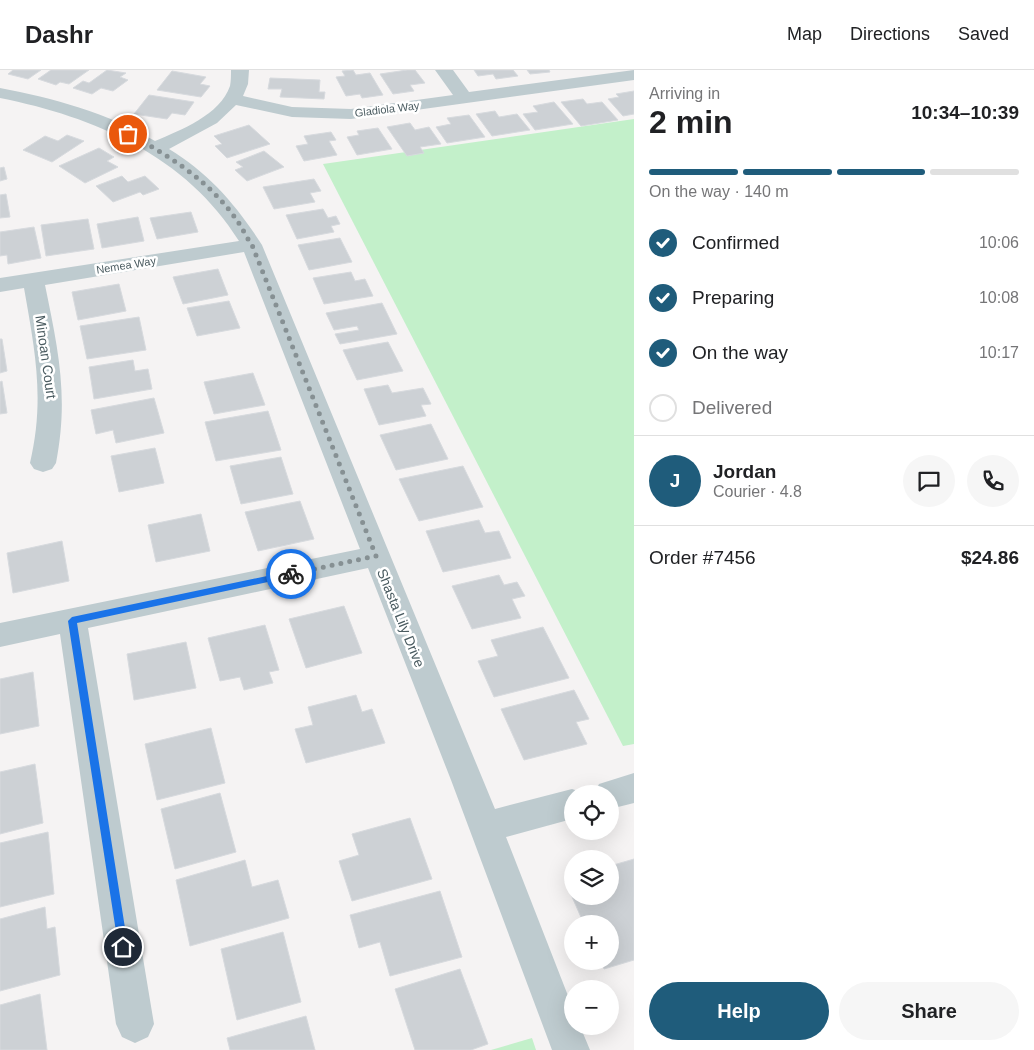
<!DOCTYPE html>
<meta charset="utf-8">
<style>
body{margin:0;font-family:Arial,sans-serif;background:#f6f6f6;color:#202124;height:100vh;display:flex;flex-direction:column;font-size:19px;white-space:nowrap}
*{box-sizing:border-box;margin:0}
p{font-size:16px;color:#757577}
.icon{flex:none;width:28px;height:28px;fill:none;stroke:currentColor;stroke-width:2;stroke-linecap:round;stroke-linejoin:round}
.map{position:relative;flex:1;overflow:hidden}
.panel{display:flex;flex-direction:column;background:#fff;width:400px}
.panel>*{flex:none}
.fabs{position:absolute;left:564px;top:715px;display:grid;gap:10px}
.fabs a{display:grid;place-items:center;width:55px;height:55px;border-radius:50%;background:#fff;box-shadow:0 5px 20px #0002;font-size:25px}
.pin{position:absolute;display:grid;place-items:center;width:42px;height:42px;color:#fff;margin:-21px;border:2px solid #fff;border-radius:50%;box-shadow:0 1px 5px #0007}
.courier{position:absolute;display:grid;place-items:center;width:50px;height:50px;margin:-25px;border:4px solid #1a73e8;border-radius:50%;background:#fff;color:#222;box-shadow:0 1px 6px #0007}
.head em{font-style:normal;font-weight:700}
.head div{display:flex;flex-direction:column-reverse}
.head{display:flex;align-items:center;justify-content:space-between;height:85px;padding:0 15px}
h1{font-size:32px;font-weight:700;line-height:38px}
.bar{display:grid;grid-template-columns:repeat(4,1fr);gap:8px 5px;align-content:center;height:60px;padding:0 15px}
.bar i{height:6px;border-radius:4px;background:#e0e0e0}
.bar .active{background:#1f5c7b}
.bar p{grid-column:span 4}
.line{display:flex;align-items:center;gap:12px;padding:0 15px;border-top:1px solid #e0e0e0}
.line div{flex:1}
.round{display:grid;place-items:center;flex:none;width:52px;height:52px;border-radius:26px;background:#f6f6f6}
ol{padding:0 15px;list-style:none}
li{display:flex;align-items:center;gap:15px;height:55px}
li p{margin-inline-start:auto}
li .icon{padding:5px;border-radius:50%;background:#1f5c7b;color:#fff;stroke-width:4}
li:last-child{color:#757577}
li i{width:28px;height:28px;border:2px solid #e0e0e0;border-radius:50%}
.button{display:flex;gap:10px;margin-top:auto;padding:10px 15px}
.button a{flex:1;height:58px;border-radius:30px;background:#1f5c7b;color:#fff;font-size:20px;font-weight:700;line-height:58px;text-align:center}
.button a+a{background:#f6f6f6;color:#202124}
header{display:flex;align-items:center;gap:30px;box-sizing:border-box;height:70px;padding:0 25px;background:#fff;border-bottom:1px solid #e0e0e0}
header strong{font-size:24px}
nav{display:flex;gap:28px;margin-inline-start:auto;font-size:18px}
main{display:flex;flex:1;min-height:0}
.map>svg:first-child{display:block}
</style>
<header>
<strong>Dashr</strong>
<nav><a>Map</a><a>Directions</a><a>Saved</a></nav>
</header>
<main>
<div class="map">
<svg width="634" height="980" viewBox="0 0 634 980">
<rect width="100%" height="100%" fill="#f5f3f3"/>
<g fill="#c3f0ca">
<polygon points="634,49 634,674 623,676 323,94"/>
<polygon points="532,968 536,980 491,980"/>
</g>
<g fill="#cdd1d5" stroke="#d7dade">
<polygon points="13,0 41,0 28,9 8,4"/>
<polygon points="51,0 89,0 69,14 60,12 56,15 38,9"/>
<polygon points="107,0 126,3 120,7 128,10 113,21 101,18 92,24 73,18 83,11 89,13"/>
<polygon points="353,0 356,5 370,3 383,25 362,28 360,24 346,26 336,7 345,6 342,1"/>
<polygon points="407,0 415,0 425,13 410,15 414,21 393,24 380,4"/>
<polygon points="474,0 513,0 518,6 496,9 493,4 478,6"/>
<polygon points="527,0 549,0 550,2 530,4"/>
<polygon points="172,1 206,7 200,14 210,16 201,27 157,20"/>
<polygon points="270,8 320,10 319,22 325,22 324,29 280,27 282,19 268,19"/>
<polygon points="634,21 634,44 623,46 608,29 619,27 616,24"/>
<polygon points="149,25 194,32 185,45 172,43 167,49 134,44"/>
<polygon points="583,29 587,34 602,32 618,50 581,56 561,32"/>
<polygon points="554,32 573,54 535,60 523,44 538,42 533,36"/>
<polygon points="495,41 499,47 517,44 530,60 492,66 476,44"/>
<polygon points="469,45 485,67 447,73 436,57 451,54 447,48"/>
<polygon points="410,53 415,60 429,57 441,74 420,77 424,83 407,86 387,57"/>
<polygon points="249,55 270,74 227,88 215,76 222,74 214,66"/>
<polygon points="378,58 392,79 357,85 347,67 359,65 357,61"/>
<polygon points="331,62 336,70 329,71 337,85 304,91 296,76 308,74 304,66"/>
<polygon points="67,65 84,71 52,92 23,80 45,66 58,71"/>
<polygon points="99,78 114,87 107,91 118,97 85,113 59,96"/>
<polygon points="264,81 284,97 247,111 235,100 243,97 236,92"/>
<polygon points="4,97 7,109 0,111 0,98"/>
<polygon points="122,106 128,112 145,106 159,119 143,125 140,122 113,132 96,116"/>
<polygon points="314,109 321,121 310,123 315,132 274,139 263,117"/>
<polygon points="6,124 10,147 0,148 0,125"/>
<polygon points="323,139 328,148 336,146 340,154 331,156 334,162 297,169 286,145"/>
<polygon points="191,142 198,162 157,169 150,148"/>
<polygon points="138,147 144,171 102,178 97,154"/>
<polygon points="88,149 94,179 46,186 41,155"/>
<polygon points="34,157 41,188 8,194 7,185 0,186 0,162"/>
<polygon points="340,168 352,192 309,200 298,175"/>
<polygon points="218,199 228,225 183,234 173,207"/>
<polygon points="351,202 355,211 365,209 373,226 324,234 313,208"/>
<polygon points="119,214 126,241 78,250 72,222"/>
<polygon points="229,231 240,258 197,266 187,238"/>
<polygon points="382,233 397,264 340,274 335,264 359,260 357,256 334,260 326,243"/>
<polygon points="139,247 146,280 87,289 80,256"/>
<polygon points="0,269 2,269 7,301 0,303"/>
<polygon points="388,272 403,301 357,310 343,280"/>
<polygon points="133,290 135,301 148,299 152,319 94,329 89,297"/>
<polygon points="253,303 265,335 214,344 204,312"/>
<polygon points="2,311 7,343 0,344 0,312"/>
<polygon points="388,315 392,323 423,318 431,334 421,335 426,346 379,355 364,319"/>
<polygon points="154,328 164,363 116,373 113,360 96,364 91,340"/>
<polygon points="268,341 281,380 216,391 205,352"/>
<polygon points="431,354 448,389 396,400 380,365"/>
<polygon points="155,378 164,413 119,422 111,386"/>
<polygon points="281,387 293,424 241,434 230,396"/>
<polygon points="463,396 483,437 419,451 399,409"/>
<polygon points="300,431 314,469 258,481 245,442"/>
<polygon points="201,444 210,481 156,492 148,455"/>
<polygon points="479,450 485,463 499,461 511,488 443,502 426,461"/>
<polygon points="62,471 69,511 13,523 7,483"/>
<polygon points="499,505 504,515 517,512 525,526 512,529 521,548 472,559 452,516"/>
<polygon points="344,536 362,583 306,598 289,549"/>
<polygon points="265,555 279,600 269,602 273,613 244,620 240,607 220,611 208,568"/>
<polygon points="543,557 569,608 494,627 478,591 498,586 491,570"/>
<polygon points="186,572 196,618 134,630 127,584"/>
<polygon points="33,602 39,656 0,664 0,609"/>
<polygon points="574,620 589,649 576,652 587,674 524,690 501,639"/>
<polygon points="356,625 362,642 372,639 385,673 306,693 295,659 313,655 308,637"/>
<polygon points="211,658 225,713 157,730 145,674"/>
<polygon points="35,694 43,753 0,764 0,702"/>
<polygon points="220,723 236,782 175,799 161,739"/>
<polygon points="410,748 432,809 352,831 339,791 359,785 352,764"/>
<polygon points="48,762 54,824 0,837 0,773"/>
<polygon points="634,789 634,890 604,899 601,891 610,891 610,854 584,854 565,811 572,808 572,826 610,826 610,796"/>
<polygon points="245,790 252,817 278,810 289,848 190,876 176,810"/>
<polygon points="440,821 462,887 390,906 380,872 359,878 350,845"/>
<polygon points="45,837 47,859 55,857 60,905 0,921 0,849"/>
<polygon points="283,862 301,932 237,950 221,879"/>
<polygon points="460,899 488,974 471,980 415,980 395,919"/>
<polygon points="40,924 47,980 0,980 0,935"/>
<polygon points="306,946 315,980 230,980 227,968"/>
</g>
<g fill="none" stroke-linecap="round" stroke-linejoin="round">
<g fill="#becbcf" fill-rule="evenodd">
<path d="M 231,0 L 249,0 L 248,14 L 243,26 L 292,37 L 351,39 L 453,25 L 435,0 L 453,0 L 469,22 L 634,0 L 634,10 L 351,49 L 292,47 L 236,35 L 217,53 L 169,79 C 209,103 237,136 262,175 L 495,739 L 572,719 L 584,723 L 572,724 L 572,749 L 506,767 L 572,936 L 572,956 L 580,956 L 590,980 L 552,980 L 451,710 L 368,498 L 88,558 L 154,954 L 148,967 L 135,973 L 122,967 L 116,954 L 60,564 L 0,577 L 0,553 L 360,479 L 244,182 L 45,215 C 58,279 69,327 56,393 L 52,399 L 43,402 L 34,399 L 30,393 C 45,329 35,281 24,218 L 0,222 L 0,208 L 239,171 C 186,86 95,47 0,28 L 0,18 C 53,28 108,43 155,71 C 181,60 220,45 230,16 C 231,11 231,5 231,0 Z"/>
<polygon points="634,703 634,733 610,739 610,724 594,724 599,714"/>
</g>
</g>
<polygon fill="#1a73e8" points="291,501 295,504 291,507 77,553 128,877 126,881 123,883 119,881 68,551 72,547"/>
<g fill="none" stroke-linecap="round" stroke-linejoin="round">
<path stroke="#869093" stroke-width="5" stroke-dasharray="0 9" d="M 128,64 C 169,85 209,111 236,149 C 242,157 246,167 252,175 L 376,486 L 291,504"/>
</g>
<g text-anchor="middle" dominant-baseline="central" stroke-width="5" stroke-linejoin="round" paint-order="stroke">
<g font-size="11" fill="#4a5b60" stroke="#fff">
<text transform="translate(387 39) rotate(-7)">Gladiola Way</text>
<text transform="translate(126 195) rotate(-9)">Nemea Way</text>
</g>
<g font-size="14" fill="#4a5b60" stroke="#fff">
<text transform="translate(46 287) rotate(82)">Minoan Court</text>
<text transform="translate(401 548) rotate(68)">Shasta Lily Drive</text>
</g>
</g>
</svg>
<div class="fabs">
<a><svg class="icon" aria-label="locate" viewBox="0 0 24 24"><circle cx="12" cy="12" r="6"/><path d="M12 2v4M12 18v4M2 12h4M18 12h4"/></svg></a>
<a><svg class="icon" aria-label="layers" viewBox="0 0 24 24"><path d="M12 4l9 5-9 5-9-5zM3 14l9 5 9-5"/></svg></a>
<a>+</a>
<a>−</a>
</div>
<div class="pin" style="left:128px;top:64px;background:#ea580c"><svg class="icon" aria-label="bag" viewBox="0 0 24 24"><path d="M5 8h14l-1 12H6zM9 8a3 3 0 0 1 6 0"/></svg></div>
<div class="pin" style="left:123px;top:877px;background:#1f2937"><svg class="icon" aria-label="home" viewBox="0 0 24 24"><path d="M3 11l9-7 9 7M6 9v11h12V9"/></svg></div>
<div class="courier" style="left:291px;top:504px"><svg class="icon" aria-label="bike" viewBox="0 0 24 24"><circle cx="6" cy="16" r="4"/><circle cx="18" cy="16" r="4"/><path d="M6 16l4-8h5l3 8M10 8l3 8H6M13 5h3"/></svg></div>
</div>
<section class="panel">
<div class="head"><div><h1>2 min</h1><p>Arriving in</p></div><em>10:34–10:39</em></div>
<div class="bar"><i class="active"></i><i class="active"></i><i class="active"></i><i></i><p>On the way · 140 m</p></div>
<ol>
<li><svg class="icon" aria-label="check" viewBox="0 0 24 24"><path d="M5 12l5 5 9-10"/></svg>Confirmed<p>10:06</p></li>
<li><svg class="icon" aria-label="check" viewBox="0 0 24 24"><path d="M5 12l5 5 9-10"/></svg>Preparing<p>10:08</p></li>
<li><svg class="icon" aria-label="check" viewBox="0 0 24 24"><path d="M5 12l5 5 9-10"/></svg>On the way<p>10:17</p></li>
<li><i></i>Delivered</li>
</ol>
<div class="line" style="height:90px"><b class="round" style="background:#1f5c7b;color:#fff">J</b><div><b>Jordan</b><p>Courier · 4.8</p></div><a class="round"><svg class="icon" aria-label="chat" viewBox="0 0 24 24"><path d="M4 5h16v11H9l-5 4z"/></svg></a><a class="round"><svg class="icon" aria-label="phone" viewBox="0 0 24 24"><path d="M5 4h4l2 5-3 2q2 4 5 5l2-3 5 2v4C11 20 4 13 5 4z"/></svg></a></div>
<div class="line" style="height:65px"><div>Order #7456</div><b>$24.86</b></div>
<div class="button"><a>Help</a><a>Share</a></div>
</section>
</main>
